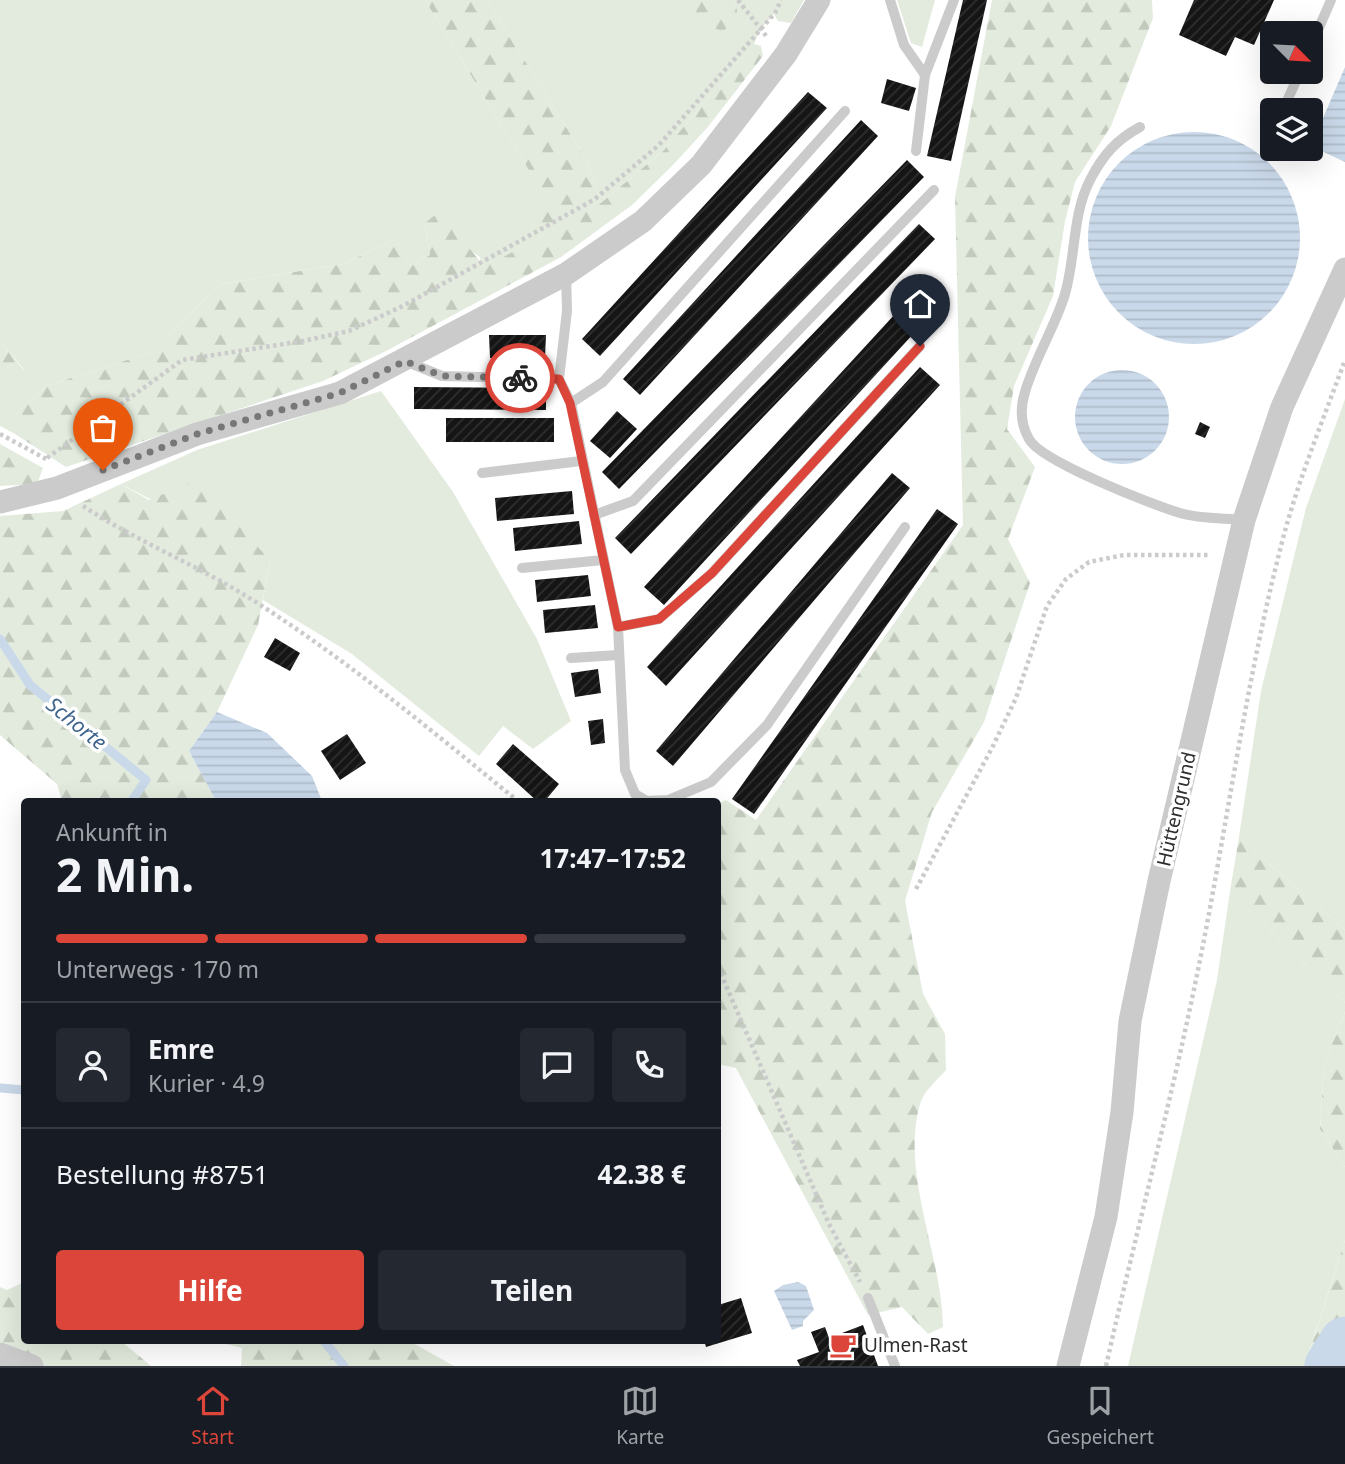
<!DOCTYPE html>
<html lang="de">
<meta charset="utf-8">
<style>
body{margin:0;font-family:"Noto Sans",sans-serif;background:#242831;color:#f1f3f6;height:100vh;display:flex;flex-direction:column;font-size:26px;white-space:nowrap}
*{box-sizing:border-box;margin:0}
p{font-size:23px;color:#9ea1a6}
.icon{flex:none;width:38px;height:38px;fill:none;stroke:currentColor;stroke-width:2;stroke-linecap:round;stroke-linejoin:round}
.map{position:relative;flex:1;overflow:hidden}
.details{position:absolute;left:21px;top:798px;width:700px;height:546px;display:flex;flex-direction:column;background:#171b24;border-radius:7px;box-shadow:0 7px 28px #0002}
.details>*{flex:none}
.needle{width:46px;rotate:114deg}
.buttons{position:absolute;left:1260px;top:21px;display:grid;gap:14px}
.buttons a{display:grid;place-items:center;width:63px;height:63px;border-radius:7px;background:#171b24;box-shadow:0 7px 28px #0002;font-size:35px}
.pin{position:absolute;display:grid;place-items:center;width:60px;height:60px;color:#fff;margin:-72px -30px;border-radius:50% 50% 50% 0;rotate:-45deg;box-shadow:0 0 7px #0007}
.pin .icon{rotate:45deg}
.courier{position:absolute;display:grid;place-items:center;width:70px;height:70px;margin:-35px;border:5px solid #dc4539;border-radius:50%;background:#fff;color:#222;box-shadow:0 2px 9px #0007}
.overview em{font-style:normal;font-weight:700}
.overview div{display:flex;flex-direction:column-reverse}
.overview{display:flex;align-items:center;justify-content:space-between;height:119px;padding:0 35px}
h1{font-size:46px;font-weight:700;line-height:52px}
.bar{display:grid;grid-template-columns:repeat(4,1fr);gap:10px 7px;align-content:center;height:84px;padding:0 35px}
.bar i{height:9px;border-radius:5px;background:#363941}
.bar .current{background:#dc4539}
.bar p{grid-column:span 4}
.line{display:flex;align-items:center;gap:18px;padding:0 35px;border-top:2px solid #363941}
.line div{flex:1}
.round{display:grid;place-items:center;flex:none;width:74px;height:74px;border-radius:7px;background:#242831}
.cta{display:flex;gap:14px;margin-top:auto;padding:14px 35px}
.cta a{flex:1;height:80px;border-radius:7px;background:#dc4539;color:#fff;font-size:28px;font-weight:700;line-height:80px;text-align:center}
.cta a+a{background:#242831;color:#f1f3f6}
.dock{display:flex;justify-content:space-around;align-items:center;height:98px;border-top:2px solid #363941;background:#171b24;font-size:19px;color:#9ea1a6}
.dock a{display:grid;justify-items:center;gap:4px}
.dock .current{color:#dc4539}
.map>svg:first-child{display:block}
</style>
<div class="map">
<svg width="1345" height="1366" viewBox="0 0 1345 1366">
<defs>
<pattern id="forest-firs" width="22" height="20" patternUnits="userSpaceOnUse" patternTransform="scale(1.75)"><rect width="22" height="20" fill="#e2ebdd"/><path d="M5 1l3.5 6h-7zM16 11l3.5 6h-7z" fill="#c2cabe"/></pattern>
<pattern id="water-rules" width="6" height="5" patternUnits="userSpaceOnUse" patternTransform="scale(1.75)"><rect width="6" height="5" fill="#cad9ea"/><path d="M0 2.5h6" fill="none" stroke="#aebbc9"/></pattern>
<pattern id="building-hatch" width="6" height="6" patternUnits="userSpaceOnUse" patternTransform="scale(1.75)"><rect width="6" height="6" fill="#151515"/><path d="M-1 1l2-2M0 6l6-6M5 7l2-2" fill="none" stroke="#2f2f2f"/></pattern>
</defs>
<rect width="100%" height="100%" fill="#fff"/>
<g fill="#e2ebdd">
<polygon points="0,0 425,0 533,177 536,213 546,234 485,268 479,256 425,223 430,255 410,266 396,239 343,264 221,284 149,353 46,386 15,415 15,434 0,426 0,381 24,369 0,342"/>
<polygon points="487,0 670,0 693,22 736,5 732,0 804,0 791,23 778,21 774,14 760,30 754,44 664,150 601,203 587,161"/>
<polygon points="897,0 935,0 922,47 911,43"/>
<polygon points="381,391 453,492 537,639 571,721 533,749 503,726 479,756 352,654 263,600 270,561 121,484 197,450"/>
<polygon points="1345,399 1345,930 1239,837 1261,691 1306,508"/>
<polygon points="1230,891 1345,1003 1345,1012 1324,1064 1320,1129 1345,1167 1345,1240 1309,1352 1314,1366 1128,1366 1217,980"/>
</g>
<g fill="url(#forest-firs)">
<polygon points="425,0 487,0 587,161 601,203 664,150 754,44 761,46 763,56 707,128 671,167 632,205 561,257 386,351 323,381 66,467 15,434 15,415 46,386 149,353 221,284 343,264 396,239 410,266 430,255 425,223 439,212 485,267 546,234 535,213 533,177"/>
<polygon points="670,0 732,0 736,5 738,19 723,31 693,22"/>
<path d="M 992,0 L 1152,0 L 1153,18 L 1111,126 L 1075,182 L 1065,221 L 1053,296 L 1014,386 L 1007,429 L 1035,467 L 1008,539 L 1030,583 L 984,722 L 932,812 L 905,901 L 923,994 L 945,1034 L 946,1070 C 938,1079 923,1092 920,1104 C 900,1173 942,1255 943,1327 L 928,1334 L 902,1307 L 868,1315 L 736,1068 L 718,1064 L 718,804 L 726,800 L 756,820 L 963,525 L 955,197 Z"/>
<polygon points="0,342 24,370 0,381"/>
<polygon points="0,444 43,468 37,484 0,486"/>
<polygon points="200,479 270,561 258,625 217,712 189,751 216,801 62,801 57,784 0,735 0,516 63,511 121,484 149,500"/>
<polygon points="1239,837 1345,930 1345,1003 1230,891"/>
<polygon points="1345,1012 1345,1167 1320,1129 1324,1064"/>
<polygon points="1345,1240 1345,1366 1314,1366 1309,1353"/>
<polygon points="24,1282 24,1340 121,1341 151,1366 0,1366 0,1287 7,1290"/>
<polygon points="213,1341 415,1341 413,1343 454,1366 241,1366 242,1348"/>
</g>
<g fill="url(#water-rules)">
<polygon points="1345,67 1345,162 1311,146"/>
<circle cx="1194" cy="238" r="106"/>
<circle cx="1122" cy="417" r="47"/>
<polygon points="217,712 267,733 312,776 322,801 216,801 189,751"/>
<polygon points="798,1282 806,1286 814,1310 803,1321 803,1326 792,1330 774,1291 783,1285"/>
</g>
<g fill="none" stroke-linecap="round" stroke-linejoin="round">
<g stroke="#cad9ea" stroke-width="9">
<polyline points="0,639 30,685 146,780 131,802"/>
<polyline points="0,1088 24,1090"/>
<polyline points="323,1340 344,1366"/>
</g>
<polyline stroke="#cad9ea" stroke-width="51" points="1330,1366 1345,1342"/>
</g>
<g fill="url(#building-hatch)">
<polygon points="963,0 987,0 951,161 927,156"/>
<polygon points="1194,0 1274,0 1254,45 1235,37 1226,56 1179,35"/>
<polygon points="887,79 916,88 909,111 881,103"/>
<polygon points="808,92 827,108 600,356 582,339"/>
<polygon points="861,120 878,136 640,395 623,379"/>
<polygon points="907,160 924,177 619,489 602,472"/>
<polygon points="919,224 935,239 631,554 615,538"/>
<polygon points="918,289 938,307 664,605 644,587"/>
<polygon points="489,335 546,335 545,357 490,358"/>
<polygon points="920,367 940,385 666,686 647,667"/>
<polygon points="414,387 546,388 546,410 414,409"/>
<polygon points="617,411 637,429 610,458 590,441"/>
<rect x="446" y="418" width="108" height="24"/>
<polygon points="1200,422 1210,427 1205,438 1195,434"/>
<polygon points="892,473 910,488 673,766 656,751"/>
<polygon points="572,491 574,514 497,521 495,498"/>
<polygon points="937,509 958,524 754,814 732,799"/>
<polygon points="579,521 582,544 515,551 513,528"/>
<polygon points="588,575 591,596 537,602 535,580"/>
<polygon points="595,605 598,628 545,633 543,610"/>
<polygon points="275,638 300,653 290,671 264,657"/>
<polygon points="598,669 601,693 575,697 571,673"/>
<polygon points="603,719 605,743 591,745 588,721"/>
<polygon points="347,734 366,763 340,780 321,751"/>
<polygon points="513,744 559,784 544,802 538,802 496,764"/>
<polygon points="741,1298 752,1333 706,1347 704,1340 718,1340 718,1305"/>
<polygon points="863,1325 878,1366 800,1366 797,1360 819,1352 811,1332 825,1327 829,1338"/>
</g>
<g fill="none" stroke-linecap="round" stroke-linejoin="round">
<g stroke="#cbcbcb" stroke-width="4.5" stroke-dasharray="3.5 3.5" stroke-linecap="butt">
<polyline points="738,0 767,37"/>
<polyline points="0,434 48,460"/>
<polyline points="47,458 182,360 303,341 349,331 403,306 595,199 659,145 775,13 781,0"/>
<path d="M 83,506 C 136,541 197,565 251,599 C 346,659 432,731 519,802"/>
<polyline points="916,889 992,748 1016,698 1047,606 1066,579 1089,562 1124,555 1211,555"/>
<polyline points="718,967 829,1224 860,1282"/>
<path d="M 1106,1366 C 1136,1232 1172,1099 1199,965 C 1227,826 1245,687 1280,550 C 1296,485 1322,423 1345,360"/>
</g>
<g stroke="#cbcbcb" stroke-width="10">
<polyline points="890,0 904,45 925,75"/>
<polyline points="1311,46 1331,0"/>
<polyline points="1283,110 1300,72"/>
<path d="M 1140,127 C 1116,140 1103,155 1090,180 C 1072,215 1076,256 1065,294 C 1055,327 1035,358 1025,392 C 1020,408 1021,425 1029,439 C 1040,461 1153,505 1180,513 C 1200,519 1223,518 1244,520"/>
<polyline points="1271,138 1272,134"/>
<polyline points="916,151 925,75 954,0"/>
<polyline points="566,274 567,311 559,379 571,403 618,627 625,770 635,794 647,801 668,800 711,782 767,725 905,527"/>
<polyline points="405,361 442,376 559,379"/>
<polyline points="571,403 603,382 845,111"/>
<polyline points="482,473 581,461"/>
<polyline points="594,515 633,501 934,190"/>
<polyline points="522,568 603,560"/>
<polyline points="618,627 659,619 712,573 920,346"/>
<polyline points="571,658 618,655"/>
<polyline points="868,1298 895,1366"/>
</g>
<g stroke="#cbcbcb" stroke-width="23">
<polyline points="0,502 57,488 197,434 340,393 566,274 643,221 701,165 786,54 819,0"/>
<polyline points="0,1354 32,1366"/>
<polyline points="1068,1366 1106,1217 1122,1112 1130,1021 1159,881 1244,520 1282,407 1345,269"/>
</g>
</g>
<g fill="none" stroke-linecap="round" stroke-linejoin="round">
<polyline stroke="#777" stroke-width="7" stroke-dasharray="0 12.6" points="103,470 197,434 340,393 405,361 442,376 520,378"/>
<polyline stroke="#dc4539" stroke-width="9" points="520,378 559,379 570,403 618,627 659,619 712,573 920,346"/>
</g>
<defs>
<g id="cafe-bare" transform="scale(2.1)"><path d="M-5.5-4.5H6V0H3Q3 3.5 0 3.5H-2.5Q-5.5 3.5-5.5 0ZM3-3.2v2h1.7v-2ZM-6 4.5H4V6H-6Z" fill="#dc4539" stroke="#fff" stroke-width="2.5" paint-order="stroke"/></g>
</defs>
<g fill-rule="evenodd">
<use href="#cafe-bare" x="843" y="1345"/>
</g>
<g text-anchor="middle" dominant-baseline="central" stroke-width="7" stroke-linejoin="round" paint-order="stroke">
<g font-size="19" fill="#2e2e2e" stroke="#fff">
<text transform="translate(1176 809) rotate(-77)">Hüttengrund</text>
</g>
<g font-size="19" fill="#2e2e2e" stroke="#fff" text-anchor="start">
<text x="864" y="1345">Ulmen-Rast</text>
</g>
<g font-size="21" font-style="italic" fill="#40648c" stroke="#fff">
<text transform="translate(77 723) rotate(39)">Schorte</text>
</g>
</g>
</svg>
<div class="buttons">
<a><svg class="needle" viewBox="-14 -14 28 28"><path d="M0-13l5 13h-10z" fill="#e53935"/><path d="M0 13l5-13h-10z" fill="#9ea1a6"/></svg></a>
<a><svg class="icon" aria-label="layers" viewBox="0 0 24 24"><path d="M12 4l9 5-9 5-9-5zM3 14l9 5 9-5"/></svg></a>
</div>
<div class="pin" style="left:103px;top:470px;background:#ea580c"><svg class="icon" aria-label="bag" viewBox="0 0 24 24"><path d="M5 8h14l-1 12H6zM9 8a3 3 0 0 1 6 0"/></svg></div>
<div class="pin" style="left:920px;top:346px;background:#1f2937"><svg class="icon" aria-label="home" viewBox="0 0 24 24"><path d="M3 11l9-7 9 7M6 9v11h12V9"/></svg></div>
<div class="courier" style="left:520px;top:378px"><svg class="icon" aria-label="bike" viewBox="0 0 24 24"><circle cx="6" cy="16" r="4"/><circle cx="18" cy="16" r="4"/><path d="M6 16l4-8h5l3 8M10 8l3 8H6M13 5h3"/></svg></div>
<section class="details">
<div class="overview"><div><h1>2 Min.</h1><p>Ankunft in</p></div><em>17:47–17:52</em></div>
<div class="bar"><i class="current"></i><i class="current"></i><i class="current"></i><i></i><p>Unterwegs · 170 m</p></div>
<div class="line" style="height:126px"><a class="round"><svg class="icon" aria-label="person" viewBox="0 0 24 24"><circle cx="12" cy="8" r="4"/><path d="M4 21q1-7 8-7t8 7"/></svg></a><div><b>Emre</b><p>Kurier · 4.9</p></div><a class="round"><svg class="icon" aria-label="chat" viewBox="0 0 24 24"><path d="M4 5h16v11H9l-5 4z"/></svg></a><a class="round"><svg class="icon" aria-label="phone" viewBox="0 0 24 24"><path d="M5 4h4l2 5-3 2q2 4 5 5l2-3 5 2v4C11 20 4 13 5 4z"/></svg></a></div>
<div class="line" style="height:91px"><div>Bestellung #8751</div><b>42.38 €</b></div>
<div class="cta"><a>Hilfe</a><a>Teilen</a></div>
</section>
</div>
<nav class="dock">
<a class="current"><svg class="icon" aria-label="home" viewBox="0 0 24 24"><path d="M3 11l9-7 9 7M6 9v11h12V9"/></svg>Start</a>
<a><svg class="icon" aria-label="map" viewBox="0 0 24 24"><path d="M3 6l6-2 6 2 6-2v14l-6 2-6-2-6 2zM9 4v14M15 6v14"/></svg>Karte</a>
<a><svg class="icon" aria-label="saved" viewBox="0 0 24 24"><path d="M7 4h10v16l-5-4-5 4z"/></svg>Gespeichert</a>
</nav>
